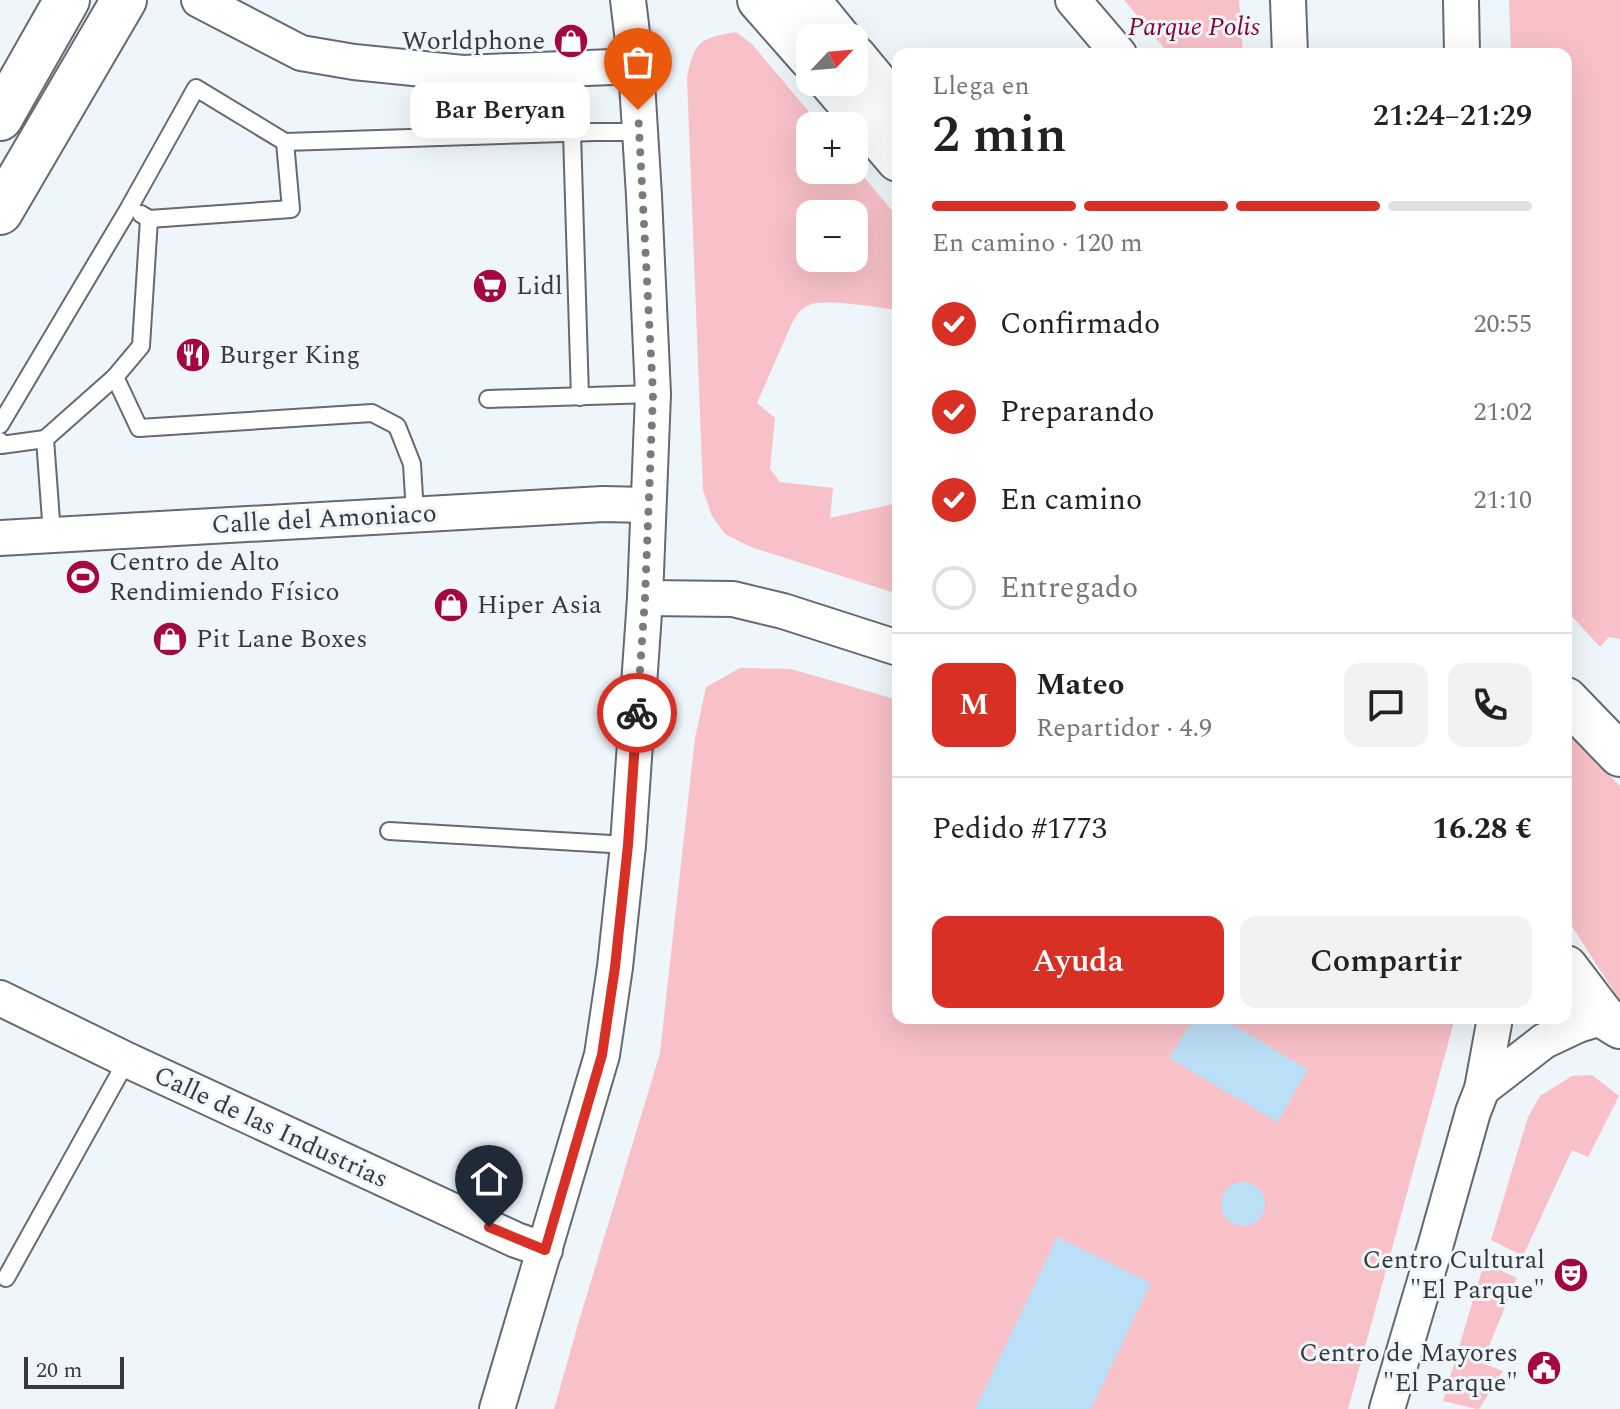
<!DOCTYPE html>
<html lang="es">
<meta charset="utf-8">
<style>
body{margin:0;font-family:Spectral,serif;background:#f2f2f2;color:#222;height:100vh;display:flex;flex-direction:column;font-size:30px;white-space:nowrap}
*{box-sizing:border-box;margin:0}
p{font-size:26px;color:#767676}
.icon{flex:none;width:44px;height:44px;fill:none;stroke:currentColor;stroke-width:2;stroke-linecap:round;stroke-linejoin:round}
.map{position:relative;flex:1;overflow:hidden}
.sheet{position:absolute;left:892px;top:48px;width:680px;height:976px;display:flex;flex-direction:column;background:#fff;border-radius:16px;box-shadow:0 8px 32px #0002}
.sheet>*{flex:none}
.needle{width:52px;rotate:64deg}
.tools{position:absolute;left:796px;top:24px;display:grid;gap:16px}
.tools a{display:grid;place-items:center;width:72px;height:72px;border-radius:16px;background:#fff;box-shadow:0 8px 32px #0002;font-size:40px}
.scale{position:absolute;left:24px;bottom:20px;width:100px;box-sizing:border-box;padding-left:8px;border:4px solid #373a3c;border-top:0;font-size:22px;line-height:28px;white-space:nowrap;color:#373a3c;-webkit-text-stroke:6px #eef6fb;paint-order:stroke}
.pin{position:absolute;display:grid;place-items:center;width:68px;height:68px;color:#fff;margin:-82px -34px;border-radius:50% 50% 50% 0;rotate:-45deg;box-shadow:0 0 8px #0007}
.pin .icon{rotate:45deg}
.courier{position:absolute;display:grid;place-items:center;width:80px;height:80px;margin:-40px;border:6px solid #d93025;border-radius:50%;background:#fff;color:#222;box-shadow:0 2px 10px #0007}
.bubble{position:absolute;height:56px;border-radius:16px;background:#fff;box-shadow:0 8px 32px #0002;font-size:26px;font-weight:600;line-height:56px;text-align:center}
.head em{font-style:normal;font-weight:600}
.head div{display:flex;flex-direction:column-reverse}
.head{display:flex;align-items:center;justify-content:space-between;height:136px;padding:0 40px}
h1{font-size:52px;font-weight:600;line-height:60px}
.bar{display:grid;grid-template-columns:repeat(4,1fr);gap:12px 8px;align-content:center;height:96px;padding:0 40px}
.bar i{height:10px;border-radius:6px;background:#e0e0e0}
.bar .on{background:#d93025}
.bar p{grid-column:span 4}
.line{display:flex;align-items:center;gap:20px;padding:0 40px;border-top:2px solid #e0e0e0}
.line div{flex:1}
.round{display:grid;place-items:center;flex:none;width:84px;height:84px;border-radius:16px;background:#f2f2f2}
ol{padding:0 40px;list-style:none}
li{display:flex;align-items:center;gap:24px;height:88px}
li p{margin-inline-start:auto}
li .icon{padding:8px;border-radius:50%;background:#d93025;color:#fff;stroke-width:4}
li:last-child{color:#767676}
li i{width:44px;height:44px;border:4px solid #e0e0e0;border-radius:50%}
.cta{display:flex;gap:16px;margin-top:auto;padding:16px 40px}
.cta a{flex:1;height:92px;border-radius:16px;background:#d93025;color:#fff;font-size:32px;font-weight:600;line-height:92px;text-align:center}
.cta a+a{background:#f2f2f2;color:#222}
.map>svg:first-child{display:block}
</style>
<div class="map">
<svg width="1620" height="1409" viewBox="0 0 1620 1409">
<rect width="100%" height="100%" fill="#eef6fb"/>
<g fill="#f7c1c7" fill-rule="evenodd">
<polygon points="1124,0 1239,0 1243,54 1169,54"/>
<polygon points="1509,0 1620,0 1620,639 1609,637 1600,647 1566,610 1566,54 1511,54"/>
<path d="M 736,32 L 752,44 L 821,126 L 810,126 L 810,170 L 854,170 L 854,165 L 898,218 L 898,310 C 878,308 825,298 809,305 C 800,309 797,315 792,323 L 757,403 L 775,418 L 770,469 L 780,482 L 833,488 L 830,518 L 898,503 L 898,594 L 751,547 L 725,534 L 712,516 L 703,490 L 687,78 C 694,42 699,38 736,32 ZM 810,214 L 854,214 L 854,258 L 810,258 Z"/>
<polygon points="740,668 791,669 898,700 898,1018 1455,1018 1348,1409 554,1409 579,1321 660,1053 695,738 706,687"/>
<polygon points="1566,729 1620,786 1620,1001 1566,917"/>
<polygon points="1592,1075 1619,1096 1588,1157 1572,1150 1523,1256 1491,1240 1528,1117 1540,1096 1572,1076"/>
<polygon points="1484,1263 1517,1278 1482,1363 1503,1371 1479,1409 1477,1409 1443,1401"/>
</g>
<g fill="#bbdff7">
<polygon points="1194,1018 1222,1018 1308,1070 1277,1122 1169,1058"/>
<circle cx="1243" cy="1204" r="22"/>
<polygon points="1057,1237 1151,1283 1091,1409 975,1409"/>
</g>
<g fill="none" stroke-linecap="round" stroke-linejoin="round">
<g stroke="#646a6f" stroke-width="20">
<g id="service">
<polyline points="572,133 580,397"/>
<polyline points="141,214 149,219 291,209 285,142"/>
<polyline points="115,377 139,428 372,413 397,426 412,464 415,514"/>
<polyline points="488,399 653,394"/>
<polyline points="0,425 129,208 196,88 285,142 595,132 639,132"/>
<polyline points="0,441 1,445 45,439"/>
<polyline points="52,534 45,439 115,377 141,346 149,219"/>
<polyline points="389,831 628,845"/>
<polyline points="6,1278 127,1060"/>
</g>
</g>
<g stroke="#646a6f" stroke-width="38">
<g id="minor">
<polyline points="199,0 301,53 354,62 463,73 636,66"/>
<polyline points="1073,0 1119,54"/>
<polyline points="1288,0 1290,54"/>
<polyline points="1461,0 1462,54"/>
<polyline points="0,538 603,504 647,505"/>
<polyline points="645,598 733,599 783,611 898,648"/>
<polyline points="0,998 127,1060 516,1240 545,1250"/>
<polyline points="1482,1089 1544,1041 1578,1025 1604,1017"/>
<polyline points="497,1409 602,1055 615,967 628,845 645,598 653,394 644,196 636,66 628,0"/>
<polyline points="1387,1409 1435,1247 1473,1112 1482,1089 1495,1018"/>
</g>
</g>
<g stroke="#646a6f" stroke-width="46">
<g id="tertiary">
<polyline points="759,0 810,58"/>
<polyline points="808,0 839,38"/>
<polyline points="854,56 898,109"/>
<polyline points="831,82 898,160"/>
<polyline points="1566,699 1620,755"/>
<polyline points="1566,967 1604,1017 1620,1027"/>
</g>
</g>
<g stroke="#646a6f" stroke-width="48">
<g id="primary">
<polyline points="0,118 67,0"/>
<polyline points="0,212 124,0"/>
</g>
</g>
<use href="#service" stroke="#fff" stroke-width="16"/>
<use href="#minor" stroke="#fff" stroke-width="34"/>
<use href="#tertiary" stroke="#fff" stroke-width="42"/>
<use href="#primary" stroke="#fff" stroke-width="44"/>
</g>
<g fill="none" stroke-linecap="round" stroke-linejoin="round">
<polyline stroke="#777c7f" stroke-width="8" stroke-dasharray="0 14.4" points="637,713 645,598 653,394 638,110"/>
<polyline stroke="#d93025" stroke-width="10" points="489,1227 545,1250 602,1055 615,967 628,845 637,713"/>
</g>
<defs>
<g id="shop-disc" transform="scale(1.8)"><circle r="9.5" fill="#a3083e" stroke="#eef6fb"/><path d="M-5-2.5h2.3a2.7 3.5 0 0 1 5.4 0H5L5.5 6h-11ZM-1.5-2.5h3a1.5 2.3 0 0 0-3 0Z" fill="#fff"/></g>
<g id="supermarket-disc" transform="scale(1.8)"><circle r="9.5" fill="#a3083e" stroke="#eef6fb"/><path d="M-6-5.5h2.5l.6 2H6L4.5 2H-2.5L-4.4-4H-6ZM-1.5 3.2a1.3 1.3 0 1 0 .1 0ZM3 3.2a1.3 1.3 0 1 0 .1 0Z" fill="#fff"/></g>
<g id="restaurant-disc" transform="scale(1.8)"><circle r="9.5" fill="#a3083e" stroke="#eef6fb"/><path d="M-5-6h1v4h1v-4h1v4h1v-4h1v5L-1.5 .5V6h-2V.5L-5-1ZM5-6V6H3V1.5H1.5Q1.5-4 5-6Z" fill="#fff"/></g>
<g id="stadium-disc" transform="scale(1.8)"><circle r="9.5" fill="#a3083e" stroke="#eef6fb"/><path d="M0-5a6.5 5 0 1 0 0 10a6.5 5 0 1 0 0-10ZM-3.5-1.8h7v3.6h-7Z" fill="#fff"/></g>
<g id="theatre-disc" transform="scale(1.8)"><circle r="9.5" fill="#a3083e" stroke="#eef6fb"/><path d="M-5-5.5Q0-4 5-5.5V0Q5 5 0 6Q-5 5-5 0ZM-3.3-2.5H-1v1.5H-3.3ZM1-2.5H3.3v1.5H1ZM-2.8 1Q0 5.5 2.8 1Z" fill="#fff"/></g>
<g id="civic-disc" transform="scale(1.8)"><circle r="9.5" fill="#a3083e" stroke="#eef6fb"/><path d="M-.6-6.5H3V-4.5H.6V-3L4-1V1h2V6H-6V1h2V-1L-.6-3ZM-1.2 2.5V6h2.4V2.5Z" fill="#fff"/></g>
</defs>
<g fill-rule="evenodd">
<use href="#shop-disc" x="571" y="41"/>
<use href="#supermarket-disc" x="490" y="286"/>
<use href="#restaurant-disc" x="193" y="355"/>
<use href="#stadium-disc" x="83" y="577"/>
<use href="#shop-disc" x="451" y="605"/>
<use href="#shop-disc" x="170" y="639"/>
<use href="#theatre-disc" x="1571" y="1275"/>
<use href="#civic-disc" x="1544" y="1368"/>
</g>
<g text-anchor="middle" dominant-baseline="central" stroke-width="6" stroke-linejoin="round" paint-order="stroke">
<g font-size="26" font-style="italic" fill="#870733" stroke="#eef6fb">
<text x="1194" y="27">Parque Polis</text>
</g>
<g font-size="26" fill="#373a3c" stroke="#eef6fb" text-anchor="start">
<text x="545" y="41" text-anchor="end">Worldphone</text>
<text x="516" y="286">Lidl</text>
<text x="219" y="355">Burger King</text>
<text x="109" y="562">Centro de Alto<tspan x="109" dy="30">Rendimiendo Físico</tspan></text>
<text x="477" y="605">Hiper Asia</text>
<text x="196" y="639">Pit Lane Boxes</text>
<text x="1545" y="1260" text-anchor="end">Centro Cultural<tspan x="1545" dy="30">"El Parque"</tspan></text>
<text x="1518" y="1353" text-anchor="end">Centro de Mayores<tspan x="1518" dy="30">"El Parque"</tspan></text>
</g>
<g font-size="26" fill="#373a3c" stroke="#eef6fb">
<text transform="translate(324 519) rotate(-3)">Calle del Amoniaco</text>
<text transform="translate(271 1127) rotate(25)">Calle de las Industrias</text>
</g>
</g>
</svg>
<div class="tools">
<a><svg class="needle" viewBox="-14 -14 28 28"><path d="M0-13l5 13h-10z" fill="#e53935"/><path d="M0 13l5-13h-10z" fill="#767676"/></svg></a>
<a>+</a>
<a>−</a>
</div>
<div class="scale">20 m</div>
<div class="pin" style="left:638px;top:110px;background:#ea580c"><svg class="icon" aria-label="bag" viewBox="0 0 24 24"><path d="M5 8h14l-1 12H6zM9 8a3 3 0 0 1 6 0"/></svg></div>
<div class="pin" style="left:489px;top:1227px;background:#1f2937"><svg class="icon" aria-label="home" viewBox="0 0 24 24"><path d="M3 11l9-7 9 7M6 9v11h12V9"/></svg></div>
<div class="courier" style="left:637px;top:713px"><svg class="icon" aria-label="bike" viewBox="0 0 24 24"><circle cx="6" cy="16" r="4"/><circle cx="18" cy="16" r="4"/><path d="M6 16l4-8h5l3 8M10 8l3 8H6M13 5h3"/></svg></div>
<div class="bubble" style="left:410px;top:82px;width:180px">Bar Beryan</div>
<section class="sheet">
<div class="head"><div><h1>2 min</h1><p>Llega en</p></div><em>21:24–21:29</em></div>
<div class="bar"><i class="on"></i><i class="on"></i><i class="on"></i><i></i><p>En camino · 120 m</p></div>
<ol>
<li><svg class="icon" aria-label="check" viewBox="0 0 24 24"><path d="M5 12l5 5 9-10"/></svg>Confirmado<p>20:55</p></li>
<li><svg class="icon" aria-label="check" viewBox="0 0 24 24"><path d="M5 12l5 5 9-10"/></svg>Preparando<p>21:02</p></li>
<li><svg class="icon" aria-label="check" viewBox="0 0 24 24"><path d="M5 12l5 5 9-10"/></svg>En camino<p>21:10</p></li>
<li><i></i>Entregado</li>
</ol>
<div class="line" style="height:144px"><b class="round" style="background:#d93025;color:#fff">M</b><div><b>Mateo</b><p>Repartidor · 4.9</p></div><a class="round"><svg class="icon" aria-label="chat" viewBox="0 0 24 24"><path d="M4 5h16v11H9l-5 4z"/></svg></a><a class="round"><svg class="icon" aria-label="phone" viewBox="0 0 24 24"><path d="M5 4h4l2 5-3 2q2 4 5 5l2-3 5 2v4C11 20 4 13 5 4z"/></svg></a></div>
<div class="line" style="height:104px"><div>Pedido #1773</div><b>16.28 €</b></div>
<div class="cta"><a>Ayuda</a><a>Compartir</a></div>
</section>
</div>
